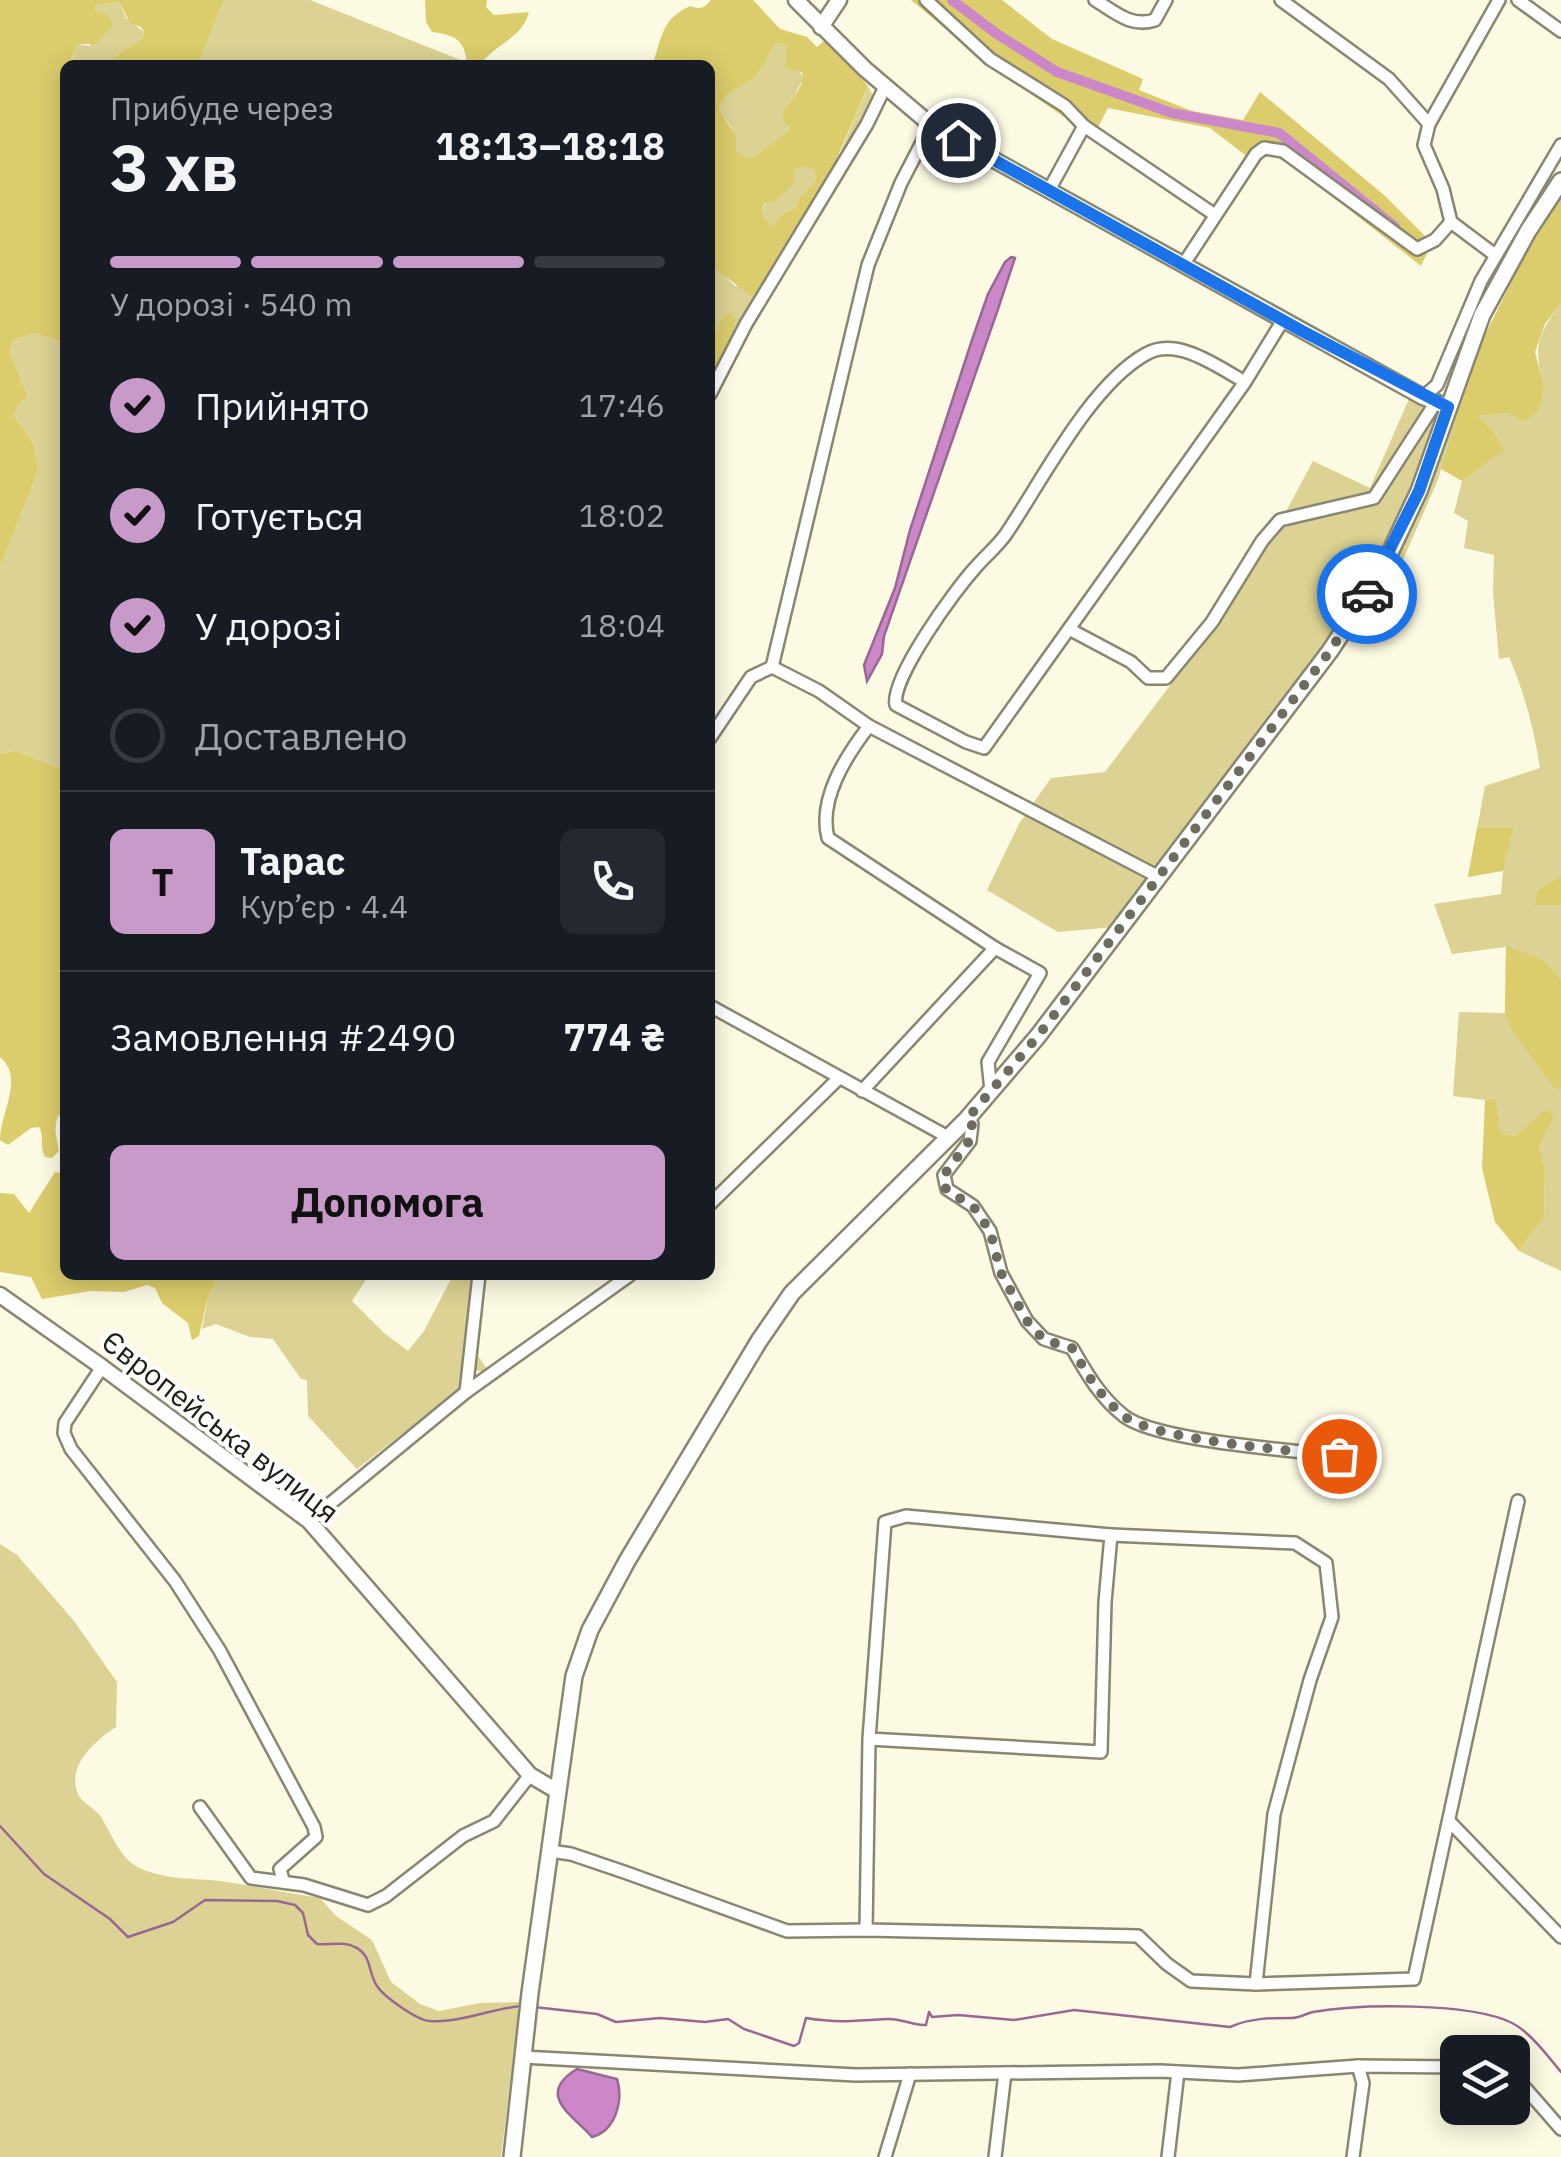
<!DOCTYPE html>
<html lang="uk">
<meta charset="utf-8">
<style>
body{margin:0;font-family:"IBM Plex Sans",sans-serif;background:#242831;color:#f1f3f6;height:100vh;display:flex;flex-direction:column;font-size:38px;white-space:nowrap}
*{box-sizing:border-box;margin:0}
p{font-size:32px;color:#9ea1a6}
.icon{flex:none;width:55px;height:55px;fill:none;stroke:currentColor;stroke-width:2;stroke-linecap:round;stroke-linejoin:round}
.map{position:relative;flex:1;overflow:hidden}
.panel{position:absolute;left:60px;top:60px;width:655px;height:1220px;display:flex;flex-direction:column;background:#171b24;border-radius:15px;box-shadow:0 5px 25px #0003}
.panel>*{flex:none}
.fabs{position:absolute;left:1440px;top:2035px;display:grid;gap:20px}
.fabs a{display:grid;place-items:center;width:90px;height:90px;border-radius:15px;background:#171b24;box-shadow:0 5px 25px #0003;font-size:50px}
.pin{position:absolute;display:grid;place-items:center;width:85px;height:85px;color:#fff;margin:-42px;border:5px solid #fff;border-radius:50%;box-shadow:0 2px 10px #0007}
.courier{position:absolute;display:grid;place-items:center;width:100px;height:100px;margin:-50px;border:8px solid #1a73e8;border-radius:50%;background:#fff;color:#222;box-shadow:0 2px 12px #0007}
.overview em{font-style:normal;font-weight:700}
.overview div{display:flex;flex-direction:column-reverse}
.overview{display:flex;align-items:center;justify-content:space-between;height:170px;padding:0 50px}
h1{font-size:65px;font-weight:700;line-height:75px}
.bar{display:grid;grid-template-columns:repeat(4,1fr);gap:15px 10px;align-content:center;height:120px;padding:0 50px}
.bar i{height:12px;border-radius:8px;background:#363941}
.bar .selected{background:#c79ac9}
.bar p{grid-column:span 4}
.line{display:flex;align-items:center;gap:25px;padding:0 50px;border-top:2px solid #363941}
.line div{flex:1}
.round{display:grid;place-items:center;flex:none;width:105px;height:105px;border-radius:15px;background:#242831}
ol{padding:0 50px;list-style:none}
li{display:flex;align-items:center;gap:30px;height:110px}
li p{margin-inline-start:auto}
li .icon{padding:10px;border-radius:50%;background:#c79ac9;color:#111;stroke-width:4}
li:last-child{color:#9ea1a6}
li i{width:55px;height:55px;border:5px solid #363941;border-radius:50%}
.cta{display:flex;gap:20px;margin-top:auto;padding:20px 50px}
.cta a{flex:1;height:115px;border-radius:15px;background:#c79ac9;color:#111;font-size:40px;font-weight:700;line-height:115px;text-align:center}
.map>svg:first-child{display:block}
</style>
<div class="map">
<svg width="1561" height="2157" viewBox="0 0 1561 2157">
<rect width="100%" height="100%" fill="#fdfae3"/>
<g fill="#dbd293">
<polygon points="224,0 310,0 468,63 198,65"/>
<polygon points="119,2 126,18 144,32 143,38 101,65 76,65 71,60 78,44 90,46 98,15 93,11 96,5"/>
<path d="M 776,43 L 787,46 L 803,78 L 794,98 L 787,132 L 750,159 L 735,152 L 732,128 L 719,109 C 730,85 737,92 754,78 C 764,69 768,54 776,43 Z"/>
<polygon points="868,86 881,110 747,331 710,401 710,379 728,347 723,317 710,344 710,272 718,270 736,287 836,163"/>
<polygon points="803,165 814,169 816,181 800,197 795,208 784,213 773,226 764,219 762,208 793,170"/>
<path d="M 1561,303 L 1561,875 L 1538,890 L 1534,904 L 1561,905 L 1561,1271 L 1519,1251 L 1544,1217 L 1545,1170 L 1539,1145 L 1547,1110 L 1515,1136 L 1499,1133 L 1496,1098 L 1485,1100 L 1453,1096 L 1459,1012 L 1505,1013 L 1506,947 L 1452,954 L 1434,904 L 1501,894 L 1503,871 L 1468,877 L 1485,786 L 1540,768 C 1534,729 1525,694 1509,657 L 1499,659 L 1493,593 L 1494,555 L 1464,548 L 1468,521 L 1454,513 L 1462,481 L 1503,450 L 1475,416 L 1509,413 L 1543,383 C 1533,346 1538,334 1561,303 Z"/>
<polygon points="36,333 57,341 65,340 65,770 16,751 0,753 0,567 38,471 34,444 14,416 19,404 28,397 10,352 13,340"/>
<polygon points="1416,383 1462,405 1437,482 1402,562 1300,704 1126,926 1058,932 987,890 1020,822 1051,778 1105,772 1216,624 1267,547 1313,461 1370,488"/>
<polygon points="219,1275 369,1275 352,1301 384,1333 408,1351 424,1331 453,1275 480,1275 471,1345 489,1372 463,1369 460,1389 357,1469 308,1416 307,1380 301,1379 273,1339 250,1337 216,1324 202,1329 208,1297"/>
<path d="M 0,1544 L 17,1555 L 74,1621 L 117,1682 L 116,1727 C 96,1740 64,1767 79,1796 C 84,1804 96,1809 101,1817 C 113,1836 121,1862 144,1870 C 172,1880 192,1878 220,1881 C 254,1886 286,1893 320,1898 L 336,1916 L 372,1940 L 391,1982 L 420,2004 L 439,2011 L 480,2003 L 520,2002 L 501,2157 L 0,2157 Z"/>
</g>
<g fill="#dbcd6c" fill-rule="evenodd">
<polygon points="0,0 224,0 198,65 101,65 143,38 144,32 141,27 130,23 119,2 96,5 94,11 109,15 112,26 96,44 78,44 71,59 76,65 65,65 65,340 57,341 36,333 13,340 10,352 28,397 19,404 14,416 34,444 38,471 0,567"/>
<path d="M 425,0 L 487,0 L 486,7 L 494,15 L 529,12 C 522,39 496,43 480,65 L 467,65 C 465,40 456,35 432,32 L 426,22 Z"/>
<path d="M 711,0 L 753,0 L 780,29 L 807,37 L 817,47 L 824,41 L 832,44 L 868,86 L 829,177 L 758,293 L 751,296 L 718,271 L 710,272 L 710,65 L 652,65 C 663,37 660,20 690,6 C 700,10 705,8 711,0 ZM 776,43 L 787,46 L 785,68 L 802,72 C 805,91 787,101 782,118 L 789,127 L 787,132 L 750,159 L 736,152 L 735,134 L 719,109 C 730,85 737,92 754,78 C 764,69 768,54 776,43 ZM 803,166 L 814,169 L 816,181 L 800,197 L 795,208 L 784,213 L 773,226 L 764,219 L 762,208 L 765,203 L 775,201 L 796,181 L 793,170 Z"/>
<polygon points="911,0 1002,0 1052,39 1143,79 1139,90 1192,111 1243,120 1260,92 1384,195 1432,243 1421,266 1292,165 1266,152 1249,158 1210,128 1108,108 1093,137 989,65"/>
<polygon points="1561,194 1561,303 1545,324 1535,352 1543,383 1542,399 1537,413 1523,421 1509,413 1477,416 1492,430 1504,450 1462,481 1441,469 1476,353 1536,232"/>
<polygon points="730,313 736,319 728,347 710,379 710,344 723,316"/>
<path d="M 16,751 L 65,770 L 65,1114 L 58,1116 C 53,1130 57,1137 59,1151 L 52,1158 L 45,1157 C 39,1147 45,1137 39,1127 L 31,1128 L 8,1145 L 0,1140 C 0,1113 25,1078 0,1057 L 0,753 Z"/>
<polygon points="1477,828 1513,828 1503,870 1468,877"/>
<polygon points="1561,875 1561,905 1534,905 1538,890"/>
<polygon points="1506,946 1543,960 1561,980 1561,1090 1553,1086 1512,1030 1505,1014"/>
<polygon points="1496,1098 1500,1133 1515,1136 1547,1109 1554,1116 1539,1145 1545,1170 1544,1217 1519,1251 1495,1222 1482,1168 1485,1100"/>
<polygon points="55,1172 65,1174 65,1275 219,1275 208,1297 199,1336 192,1340 188,1323 162,1303 155,1288 147,1285 124,1292 91,1291 42,1299 31,1277 0,1272 0,1193 14,1194 29,1213"/>
</g>
<g fill="#cc87c8" stroke="#986893" stroke-width="2.5">
<polygon points="1011,257 1015,258 998,309 884,636 882,654 867,681 864,665 895,588 910,530 972,340 988,294 1005,262"/>
<path d="M 577,2069 L 617,2079 C 624,2101 615,2131 592,2137 C 574,2116 534,2095 577,2069 Z"/>
</g>
<g fill="none" stroke-linecap="round" stroke-linejoin="round">
<g stroke="#986893" stroke-width="2.5">
<path d="M 0,1826 L 44,1874 L 110,1919 L 128,1937 L 173,1922 L 205,1900 L 277,1901 L 295,1905 L 303,1913 L 308,1935 L 317,1944 C 329,1945 344,1941 355,1947 C 372,1955 368,1973 377,1986 C 384,1997 417,2020 429,2021 C 461,2023 490,2009 521,2006"/>
<path d="M 534,2007 L 597,2014 L 616,2022 L 660,2018 L 705,2022 L 728,2019 L 744,2029 L 794,2046 L 799,2043 L 806,2018 C 835,2023 858,2021 887,2019 C 901,2018 913,2026 926,2025 L 929,2012 L 932,2017 L 958,2015 L 1014,2020 L 1074,2010 L 1230,2027 C 1250,2018 1270,2018 1291,2018 C 1299,2018 1305,2014 1313,2012 C 1359,2004 1470,2002 1512,2023 C 1530,2032 1548,2056 1561,2072"/>
</g>
<polyline stroke="#cc87c8" stroke-width="10" points="952,0 997,34 1057,72 1172,113 1279,133 1395,227"/>
<g stroke="#898771" stroke-width="16">
<g id="minor">
<polyline points="926,0 990,59 1065,106 1084,126 1215,215"/>
<path d="M 1095,0 C 1115,12 1131,28 1155,20 L 1166,0"/>
<polyline points="1281,0 1389,79 1429,124"/>
<polyline points="1518,0 1561,31"/>
<polyline points="1049,190 1084,126"/>
<polyline points="1451,222 1443,189 1424,145 1429,124 1499,0"/>
<polyline points="1451,222 1495,255"/>
<polyline points="1183,265 1256,154 1264,148 1283,151 1417,249 1435,240 1451,222"/>
<path d="M 1245,382 C 1218,367 1177,336 1146,354 C 1090,385 1042,481 1006,534 C 997,547 985,556 975,568 C 955,590 890,679 896,705 L 966,742 L 984,748 L 1245,382 L 1283,320"/>
<polyline points="710,394 746,324 867,124 885,87"/>
<polyline points="1423,397 1437,385 1481,281 1561,145"/>
<polyline points="1069,629 1131,662 1148,678 1166,678 1212,622 1262,541 1280,520 1374,498 1436,402"/>
<polyline points="772,667 819,691 869,726 1157,876"/>
<path d="M 869,726 C 846,756 818,799 828,838 L 995,948 L 1040,973 L 988,1062 L 991,1091"/>
<polyline points="710,738 751,677 772,667 868,265 901,183 931,125"/>
<polyline points="710,1006 948,1137"/>
<polyline points="862,1091 995,948"/>
<path d="M 967,1119 L 972,1124 L 970,1141 L 944,1175 L 947,1189 L 973,1206 L 990,1231 L 1001,1273 L 1027,1321 L 1044,1339 L 1072,1348 C 1087,1374 1100,1397 1124,1416 C 1156,1441 1293,1450 1339,1456"/>
<polyline points="710,1204 839,1078"/>
<polyline points="102,1367 65,1423 64,1433 71,1449 175,1581 220,1651 314,1827 316,1837 280,1869 283,1880"/>
<polyline points="466,1392 630,1275"/>
<polyline points="309,1521 466,1392 479,1275"/>
<polyline points="1111,1535 1295,1543 1326,1563 1332,1617 1310,1680 1274,1814 1256,1984"/>
<polyline points="200,1807 251,1878 304,1885 368,1905 386,1896 463,1836 494,1821 530,1775"/>
<polyline points="1449,1821 1561,1937"/>
<polyline points="550,1851 571,1854 627,1873 787,1931 866,1930 1138,1936 1167,1964 1191,1981 1256,1984 1414,1979 1518,1501"/>
<polyline points="866,1930 869,1739 885,1522 906,1516 1111,1535 1105,1602 1101,1752 869,1739"/>
<polyline points="522,2057 856,2075 1160,2071 1238,2075 1358,2066 1458,2067"/>
<polyline points="1512,2080 1520,2082 1561,2129"/>
<polyline points="885,2157 910,2074"/>
<polyline points="995,2157 1005,2073"/>
<polyline points="1168,2157 1178,2072"/>
<polyline points="1353,2157 1363,2083 1358,2066"/>
</g>
</g>
<g stroke="#898771" stroke-width="19">
<g id="tertiary">
<polyline points="796,0 865,69 931,125 1423,397 1448,407"/>
<polyline points="821,27 839,0"/>
<polyline points="0,1295 102,1367 309,1521 530,1775 557,1791"/>
</g>
</g>
<g stroke="#898771" stroke-width="20">
<polyline id="secondary" points="512,2157 530,1993 574,1676 590,1630 627,1561 759,1341 792,1293 967,1119 1038,1036 1330,651 1379,576 1419,491 1482,315 1528,231 1561,181"/>
</g>
<use href="#minor" stroke="#fff" stroke-width="11"/>
<use href="#tertiary" stroke="#fff" stroke-width="14"/>
<use href="#secondary" stroke="#fff" stroke-width="15"/>
</g>
<g fill="none" stroke-linecap="round" stroke-linejoin="round">
<path stroke="#6d6c5e" stroke-width="10" stroke-dasharray="0 18" d="M 1339,1456 C 1293,1450 1156,1441 1124,1416 C 1100,1397 1087,1374 1072,1348 L 1044,1340 L 1027,1321 L 1001,1273 L 990,1231 L 973,1206 L 946,1190 L 944,1175 L 970,1140 L 972,1124 L 967,1119 L 1038,1036 L 1330,651 L 1367,594"/>
<polyline stroke="#1a73e8" stroke-width="12" points="958,140 1302,331 1448,407 1419,491 1367,594"/>
</g>
<g text-anchor="middle" dominant-baseline="central" stroke-width="8" stroke-linejoin="round" paint-order="stroke">
<g font-size="30" fill="#201f16" stroke="#fff">
<text transform="translate(221 1426) rotate(38)">Європейська вулиця</text>
</g>
</g>
</svg>
<div class="fabs">
<a><svg class="icon" aria-label="layers" viewBox="0 0 24 24"><path d="M12 4l9 5-9 5-9-5zM3 14l9 5 9-5"/></svg></a>
</div>
<div class="pin" style="left:1339px;top:1456px;background:#ea580c"><svg class="icon" aria-label="bag" viewBox="0 0 24 24"><path d="M5 8h14l-1 12H6zM9 8a3 3 0 0 1 6 0"/></svg></div>
<div class="pin" style="left:958px;top:140px;background:#1f2937"><svg class="icon" aria-label="home" viewBox="0 0 24 24"><path d="M3 11l9-7 9 7M6 9v11h12V9"/></svg></div>
<div class="courier" style="left:1367px;top:594px"><svg class="icon" aria-label="car" viewBox="0 0 24 24"><path d="M5 17H2v-5l4-1 3-4h7l3 4 3 1v5h-3M9 17h6M6 11h13"/><circle cx="7" cy="17" r="2"/><circle cx="17" cy="17" r="2"/></svg></div>
<section class="panel">
<div class="overview"><div><h1>3 хв</h1><p>Прибуде через</p></div><em>18:13–18:18</em></div>
<div class="bar"><i class="selected"></i><i class="selected"></i><i class="selected"></i><i></i><p>У дорозі · 540 m</p></div>
<ol>
<li><svg class="icon" aria-label="check" viewBox="0 0 24 24"><path d="M5 12l5 5 9-10"/></svg>Прийнято<p>17:46</p></li>
<li><svg class="icon" aria-label="check" viewBox="0 0 24 24"><path d="M5 12l5 5 9-10"/></svg>Готується<p>18:02</p></li>
<li><svg class="icon" aria-label="check" viewBox="0 0 24 24"><path d="M5 12l5 5 9-10"/></svg>У дорозі<p>18:04</p></li>
<li><i></i>Доставлено</li>
</ol>
<div class="line" style="height:180px"><b class="round" style="background:#c79ac9;color:#111">Т</b><div><b>Тарас</b><p>Кур’єр · 4.4</p></div><a class="round"><svg class="icon" aria-label="phone" viewBox="0 0 24 24"><path d="M5 4h4l2 5-3 2q2 4 5 5l2-3 5 2v4C11 20 4 13 5 4z"/></svg></a></div>
<div class="line" style="height:130px"><div>Замовлення #2490</div><b>774 ₴</b></div>
<div class="cta"><a>Допомога</a></div>
</section>
</div>
